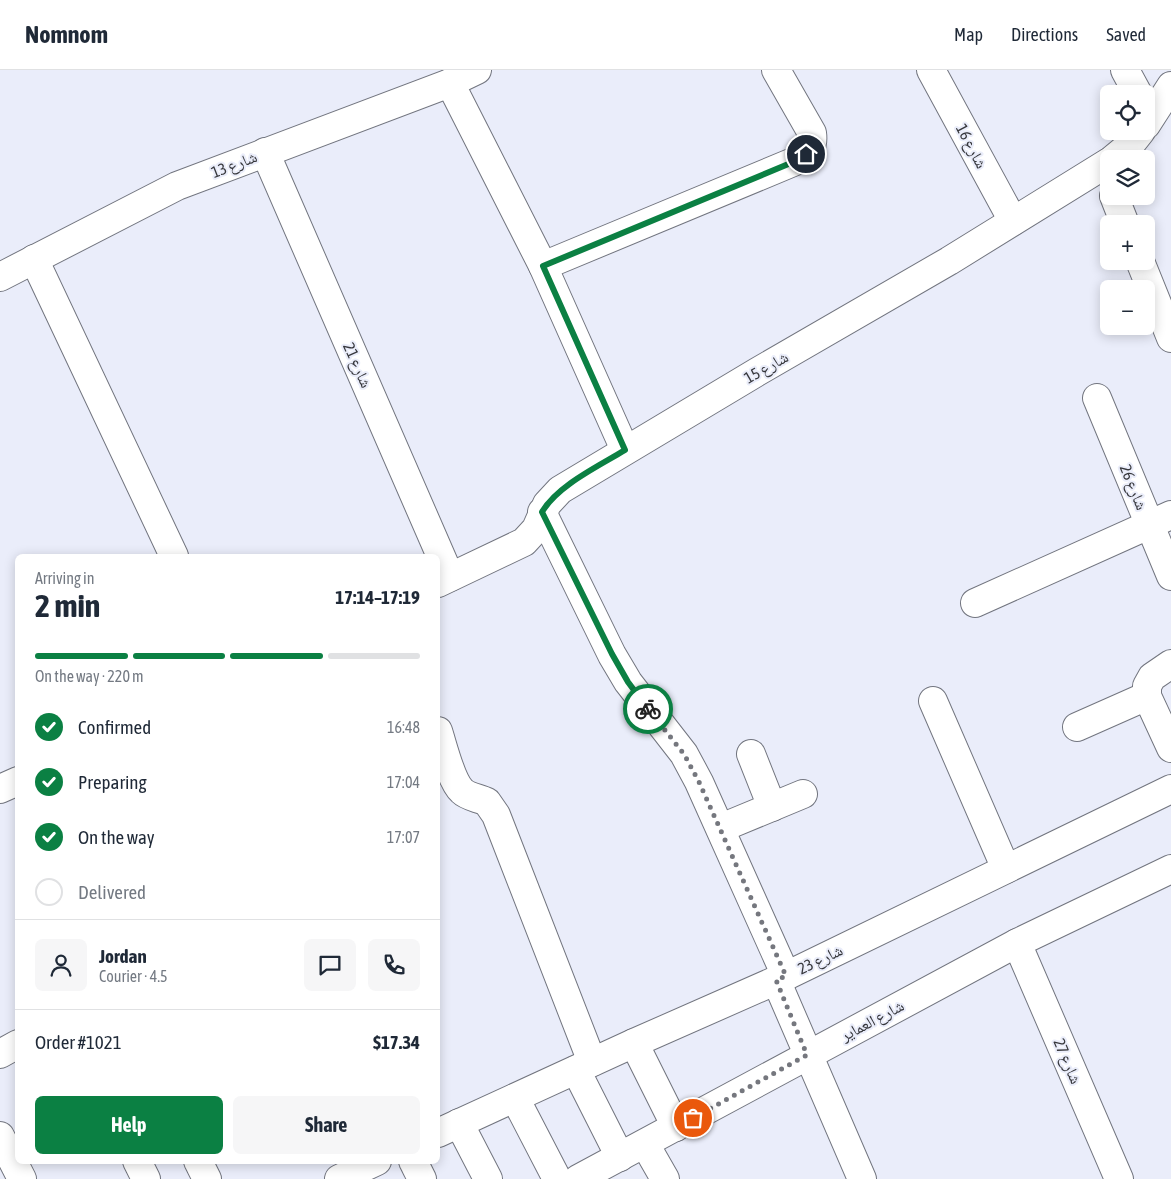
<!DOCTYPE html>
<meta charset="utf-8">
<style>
body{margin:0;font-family:"Asap Condensed","Noto Naskh Arabic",sans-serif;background:#f6f6f7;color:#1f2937;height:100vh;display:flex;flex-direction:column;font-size:19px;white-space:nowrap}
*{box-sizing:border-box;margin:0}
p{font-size:16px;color:#747a83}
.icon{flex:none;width:28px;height:28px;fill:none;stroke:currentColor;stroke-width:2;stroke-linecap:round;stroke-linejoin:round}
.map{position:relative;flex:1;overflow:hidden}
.details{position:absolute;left:15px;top:484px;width:425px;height:610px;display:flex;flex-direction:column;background:#fff;border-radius:8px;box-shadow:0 2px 12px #0003}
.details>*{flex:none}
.tools{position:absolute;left:1100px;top:15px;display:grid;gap:10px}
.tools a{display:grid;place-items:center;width:55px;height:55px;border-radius:8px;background:#fff;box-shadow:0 2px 12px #0003;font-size:25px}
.pin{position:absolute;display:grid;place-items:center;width:42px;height:42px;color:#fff;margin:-21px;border:2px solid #fff;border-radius:50%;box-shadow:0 1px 5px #0007}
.courier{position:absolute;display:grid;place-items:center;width:50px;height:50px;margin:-25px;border:4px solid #0b8043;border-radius:50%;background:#fff;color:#222;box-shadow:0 1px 6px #0007}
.overview em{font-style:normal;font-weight:700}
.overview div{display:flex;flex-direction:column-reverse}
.overview{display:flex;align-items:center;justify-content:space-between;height:85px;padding:0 20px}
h1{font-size:32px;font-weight:700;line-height:38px}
.bar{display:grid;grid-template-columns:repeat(4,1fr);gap:8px 5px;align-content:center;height:60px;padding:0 20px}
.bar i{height:6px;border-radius:4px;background:#e0e1e3}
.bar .selected{background:#0b8043}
.bar p{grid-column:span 4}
.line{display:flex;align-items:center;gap:12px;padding:0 20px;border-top:1px solid #e0e1e3}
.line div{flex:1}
.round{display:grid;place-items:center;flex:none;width:52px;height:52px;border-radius:8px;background:#f6f6f7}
ol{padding:0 20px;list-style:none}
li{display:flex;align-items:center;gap:15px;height:55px}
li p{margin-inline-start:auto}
li .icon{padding:5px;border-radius:50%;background:#0b8043;color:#fff;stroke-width:4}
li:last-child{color:#747a83}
li i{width:28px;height:28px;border:2px solid #e0e1e3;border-radius:50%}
.primary-button{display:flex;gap:10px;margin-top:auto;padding:10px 20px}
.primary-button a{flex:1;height:58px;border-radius:8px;background:#0b8043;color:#fff;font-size:20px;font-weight:700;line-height:58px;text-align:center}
.primary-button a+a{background:#f6f6f7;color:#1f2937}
header{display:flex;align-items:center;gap:30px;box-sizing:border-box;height:70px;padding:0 25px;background:#fff;border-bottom:1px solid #e0e1e3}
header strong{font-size:24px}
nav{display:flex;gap:28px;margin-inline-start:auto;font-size:18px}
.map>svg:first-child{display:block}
</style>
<header>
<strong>Nomnom</strong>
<nav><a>Map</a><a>Directions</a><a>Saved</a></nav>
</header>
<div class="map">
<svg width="1171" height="1109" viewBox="0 0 1171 1109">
<rect width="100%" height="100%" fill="#eaedfa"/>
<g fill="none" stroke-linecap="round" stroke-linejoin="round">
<g stroke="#72757f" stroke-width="30">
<g id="minor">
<polyline points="931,0 1013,151"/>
<polyline points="1125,0 1138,24"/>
<polyline points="450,13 543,196 625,380"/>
<polyline points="1146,55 1171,16"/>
<polyline points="265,82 450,507"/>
<polyline points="1113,89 1130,75 1141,61"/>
<polyline points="1114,126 1125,154"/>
<polyline points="34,189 174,486"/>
<polyline points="1140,191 1171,268"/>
<path d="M 543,196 L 798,90 C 809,82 814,77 812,63 L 776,0"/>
<polyline points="0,207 177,116 450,13 477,0"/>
<polyline points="1097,328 1171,506"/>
<polyline points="542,442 612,585 628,612 684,684 699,712 786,906"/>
<polyline points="438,513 524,472 536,459 547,434 560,420 757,302 949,191 1109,92"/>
<polyline points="975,533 1171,445"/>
<polyline points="1171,594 1152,607 1147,616 1147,626 1171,678"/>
<polyline points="933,631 1006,799"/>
<polyline points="1077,657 1147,626"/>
<path d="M 438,661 C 443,676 451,711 462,721 C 468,727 479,728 487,732 L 496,745 L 592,992"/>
<polyline points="751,684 772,737"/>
<polyline points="0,719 18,711"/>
<polyline points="721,758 803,724"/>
<polyline points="1017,873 1119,1109"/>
<polyline points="776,910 862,1109"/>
<polyline points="634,973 676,1057"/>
<polyline points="0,984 18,974"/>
<polyline points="576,1000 620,1087"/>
<polyline points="515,1028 557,1109"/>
<polyline points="459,1053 488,1109"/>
<polyline points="438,1063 634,973 786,906 1171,719"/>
<polyline points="0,1066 22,1109"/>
<polyline points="645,1074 665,1109"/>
<polyline points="137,1091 146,1109"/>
<polyline points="198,1091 207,1109"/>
<polyline points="413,1091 422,1109"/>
<polyline points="339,1109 377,1091"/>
<polyline points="578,1109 1017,873 1171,799"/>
</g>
</g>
<use href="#minor" stroke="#fff" stroke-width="28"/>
</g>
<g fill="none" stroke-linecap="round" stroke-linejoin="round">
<polyline stroke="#75777e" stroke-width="5" stroke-dasharray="0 9" points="648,639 684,684 699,712 786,906 776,910 807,985 693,1048"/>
<path stroke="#0b8043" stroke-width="6" d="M 648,639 L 628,612 L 612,584 L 542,442 C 558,415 599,396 625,380 L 543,196 L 798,90 L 806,84"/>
</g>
<g text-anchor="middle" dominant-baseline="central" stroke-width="4" stroke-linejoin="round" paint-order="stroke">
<g font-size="16" fill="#36373c" stroke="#eaedfa">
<text transform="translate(972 76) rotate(62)">شارع 16</text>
<text transform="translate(234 94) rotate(-21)">شارع 13</text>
<text transform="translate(358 295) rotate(66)">شارع 21</text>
<text transform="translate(766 297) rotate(-30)">شارع 15</text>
<text transform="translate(1134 417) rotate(68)">شارع 26</text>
<text transform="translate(820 889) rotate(-26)">شارع 23</text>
<text transform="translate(872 950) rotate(-28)">شارع العماير</text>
<text transform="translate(1068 991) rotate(67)">شارع 27</text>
</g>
</g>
</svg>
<div class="tools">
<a><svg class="icon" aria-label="locate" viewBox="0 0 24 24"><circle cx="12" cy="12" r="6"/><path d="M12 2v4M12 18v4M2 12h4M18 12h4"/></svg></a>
<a><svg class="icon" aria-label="layers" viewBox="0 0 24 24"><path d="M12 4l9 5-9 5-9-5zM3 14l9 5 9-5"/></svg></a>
<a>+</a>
<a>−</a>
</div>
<div class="pin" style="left:693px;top:1048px;background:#ea580c"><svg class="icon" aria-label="bag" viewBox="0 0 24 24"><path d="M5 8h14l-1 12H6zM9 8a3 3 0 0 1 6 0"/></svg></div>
<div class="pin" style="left:806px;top:84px;background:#1f2937"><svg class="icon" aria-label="home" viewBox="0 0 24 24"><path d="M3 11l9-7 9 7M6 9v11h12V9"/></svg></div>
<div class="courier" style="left:648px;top:639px"><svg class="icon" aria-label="bike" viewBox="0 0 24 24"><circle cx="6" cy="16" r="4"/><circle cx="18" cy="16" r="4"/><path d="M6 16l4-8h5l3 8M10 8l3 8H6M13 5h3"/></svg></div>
<section class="details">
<div class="overview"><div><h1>2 min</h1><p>Arriving in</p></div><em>17:14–17:19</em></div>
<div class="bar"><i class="selected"></i><i class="selected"></i><i class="selected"></i><i></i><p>On the way · 220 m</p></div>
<ol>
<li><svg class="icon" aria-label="check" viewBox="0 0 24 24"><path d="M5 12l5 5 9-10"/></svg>Confirmed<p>16:48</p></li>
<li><svg class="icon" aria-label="check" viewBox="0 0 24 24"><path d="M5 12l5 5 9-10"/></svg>Preparing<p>17:04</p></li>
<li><svg class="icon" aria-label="check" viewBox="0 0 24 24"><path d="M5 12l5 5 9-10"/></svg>On the way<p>17:07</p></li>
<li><i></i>Delivered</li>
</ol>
<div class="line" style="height:90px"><a class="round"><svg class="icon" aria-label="person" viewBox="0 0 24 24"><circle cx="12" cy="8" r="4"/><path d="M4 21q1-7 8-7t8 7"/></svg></a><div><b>Jordan</b><p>Courier · 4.5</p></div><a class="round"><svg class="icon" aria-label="chat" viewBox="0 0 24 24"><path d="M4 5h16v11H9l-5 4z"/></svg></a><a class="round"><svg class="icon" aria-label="phone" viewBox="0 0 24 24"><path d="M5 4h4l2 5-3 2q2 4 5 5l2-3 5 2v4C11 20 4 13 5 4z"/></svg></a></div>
<div class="line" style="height:65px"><div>Order #1021</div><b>$17.34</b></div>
<div class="primary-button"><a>Help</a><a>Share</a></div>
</section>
</div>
